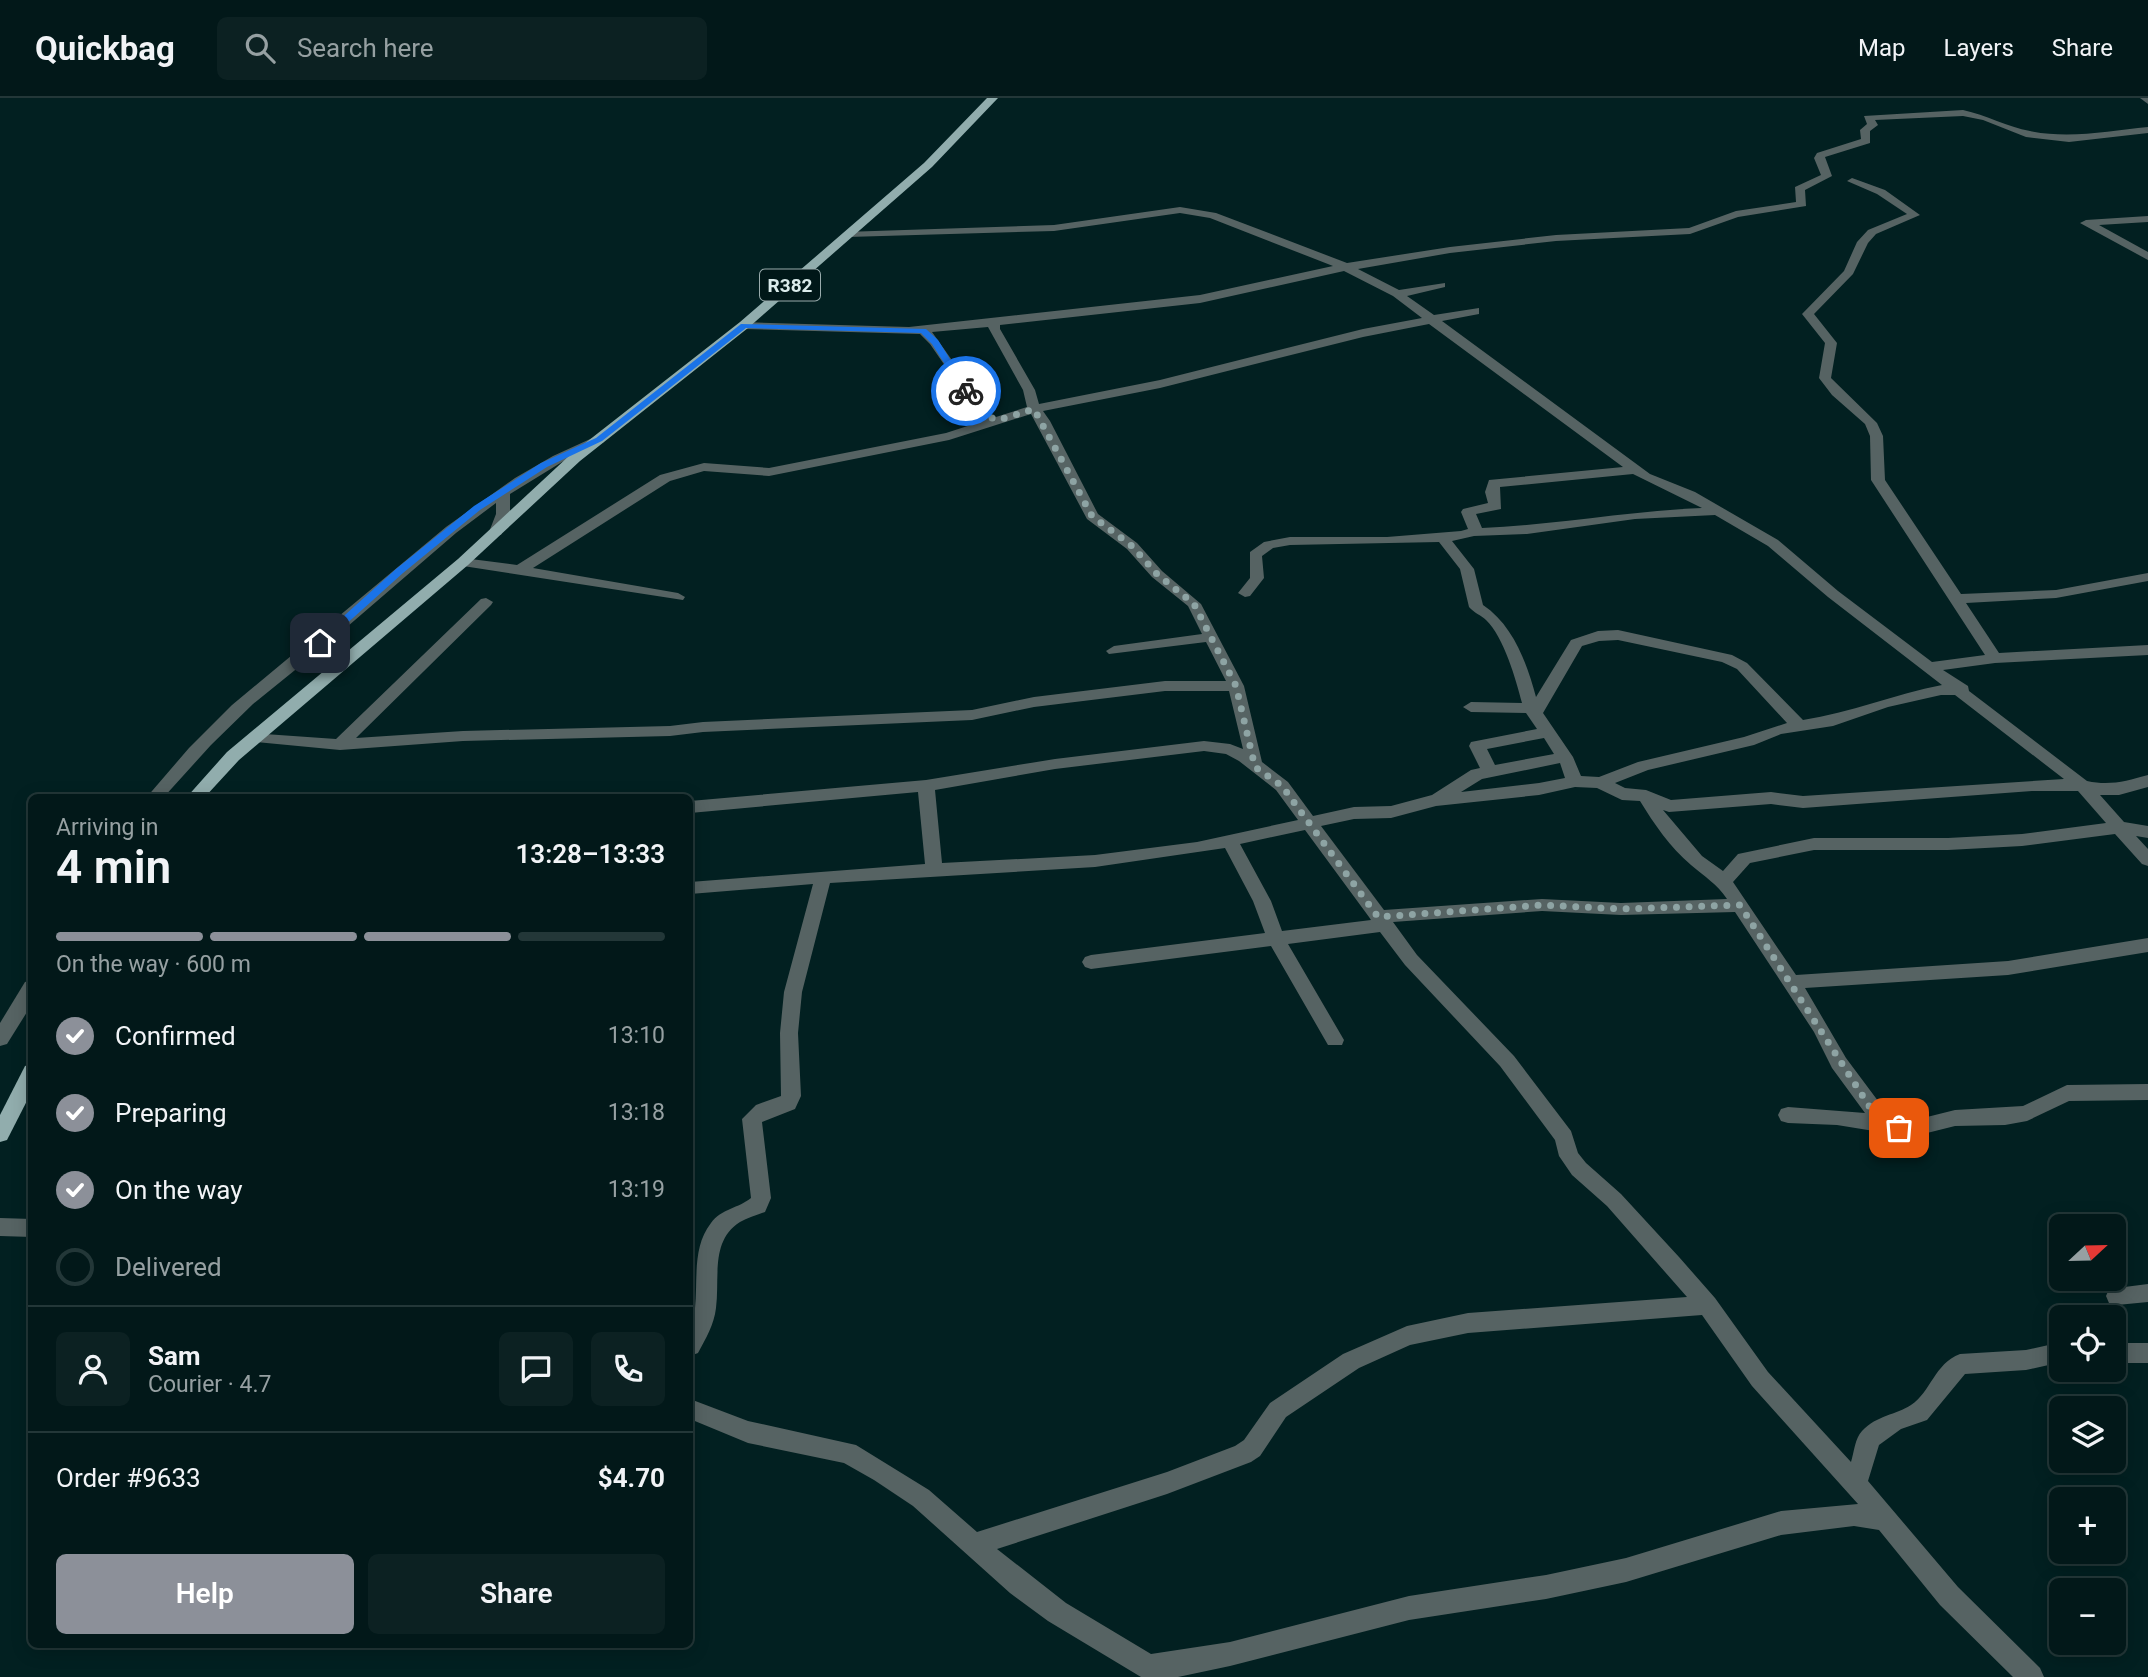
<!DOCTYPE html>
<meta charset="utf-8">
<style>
body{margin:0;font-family:Roboto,sans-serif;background:#0c2122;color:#f1f3f6;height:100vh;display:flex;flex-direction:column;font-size:26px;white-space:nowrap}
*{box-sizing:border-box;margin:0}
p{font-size:23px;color:#96a0a2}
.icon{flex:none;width:38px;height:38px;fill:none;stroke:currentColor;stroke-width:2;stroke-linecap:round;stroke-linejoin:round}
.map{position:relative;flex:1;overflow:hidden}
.drawer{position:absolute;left:28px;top:696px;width:665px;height:854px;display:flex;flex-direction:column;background:#021819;border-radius:10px;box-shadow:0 4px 18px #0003,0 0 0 2px #233738}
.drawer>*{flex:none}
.needle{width:46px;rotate:68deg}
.tools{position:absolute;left:2049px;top:1116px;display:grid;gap:14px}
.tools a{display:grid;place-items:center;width:77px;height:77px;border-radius:10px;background:#021819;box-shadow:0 4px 18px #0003,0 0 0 2px #233738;font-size:35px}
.pin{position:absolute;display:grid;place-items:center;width:60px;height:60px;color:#fff;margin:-30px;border-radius:14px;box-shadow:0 4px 10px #0006}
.courier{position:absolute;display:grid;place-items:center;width:70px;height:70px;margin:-35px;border:5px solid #1a73e8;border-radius:50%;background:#fff;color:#222;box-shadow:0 2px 9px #0007}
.head em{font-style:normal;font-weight:600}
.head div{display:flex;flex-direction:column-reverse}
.head{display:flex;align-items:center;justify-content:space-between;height:119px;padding:0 28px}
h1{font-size:46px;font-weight:600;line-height:52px}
.bar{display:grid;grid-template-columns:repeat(4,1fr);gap:10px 7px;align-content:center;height:84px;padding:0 28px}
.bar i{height:9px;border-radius:5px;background:#233738}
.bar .selected{background:#8c9099}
.bar p{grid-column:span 4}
.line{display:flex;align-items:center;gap:18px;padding:0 28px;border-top:2px solid #233738}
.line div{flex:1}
.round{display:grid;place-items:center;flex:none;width:74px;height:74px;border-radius:10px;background:#0c2122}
ol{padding:0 28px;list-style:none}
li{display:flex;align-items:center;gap:21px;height:77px}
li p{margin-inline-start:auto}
li .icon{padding:7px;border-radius:50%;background:#8c9099;color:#fff;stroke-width:4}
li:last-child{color:#96a0a2}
li i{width:38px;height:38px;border:4px solid #233738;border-radius:50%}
.action{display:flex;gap:14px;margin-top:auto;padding:14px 28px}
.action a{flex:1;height:80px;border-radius:10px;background:#8c9099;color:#fff;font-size:28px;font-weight:600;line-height:80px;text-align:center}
.action a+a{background:#0c2122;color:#f1f3f6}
header{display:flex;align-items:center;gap:42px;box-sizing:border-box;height:98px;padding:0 35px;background:#021819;border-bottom:2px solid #233738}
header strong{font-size:33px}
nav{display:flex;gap:38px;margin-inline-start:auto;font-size:24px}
.search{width:490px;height:63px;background:#0c2122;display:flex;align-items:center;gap:18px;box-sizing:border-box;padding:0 24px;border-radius:10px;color:#96a0a2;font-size:26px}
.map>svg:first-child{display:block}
</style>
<header>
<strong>Quickbag</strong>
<div class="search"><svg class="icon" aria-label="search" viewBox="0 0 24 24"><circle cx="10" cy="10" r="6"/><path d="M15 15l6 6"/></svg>Search here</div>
<nav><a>Map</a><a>Layers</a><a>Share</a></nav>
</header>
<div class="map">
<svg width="2148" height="1579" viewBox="0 0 2148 1579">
<rect width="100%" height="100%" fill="#022021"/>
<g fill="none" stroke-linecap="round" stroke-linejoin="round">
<g fill="#566363" fill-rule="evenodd">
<polygon points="2140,0 2148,0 2148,6"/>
<path d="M 1963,12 C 1986,17 2008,29 2030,33 C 2069,41 2109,33 2148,29 L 2148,35 L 2069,44 L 2026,39 L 1983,22 L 1963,18 L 1875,22 L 1878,27 L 1870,33 L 1870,45 L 1825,59 L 1832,78 L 1805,92 L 1806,108 L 1738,119 L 1690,136 L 1556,143 L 1450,155 L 1358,171 L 1399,192 L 1445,185 L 1445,189 L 1407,198 L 1434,217 L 1479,210 L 1479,216 L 1442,223 L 1650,376 L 1695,394 L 1778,442 L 1838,493 L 1932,564 L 1985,557 L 1871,382 L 1870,338 L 1865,326 L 1832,297 L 1819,280 L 1825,245 L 1802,216 L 1844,173 L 1857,144 L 1868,132 L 1907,116 L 1877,96 L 1847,83 L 1852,80 L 1885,92 L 1920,117 L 1876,136 L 1868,145 L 1853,176 L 1814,216 L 1837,245 L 1831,280 L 1877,325 L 1883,338 L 1885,382 L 1961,496 L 2056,492 L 2148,475 L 2148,483 L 2056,500 L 1966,505 L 1999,555 L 2148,547 L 2148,557 L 1995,565 L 1943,572 L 1968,588 L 1969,593 L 2087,683 C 2110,688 2126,683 2148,677 L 2148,689 L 2119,697 L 2100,697 L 2124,724 L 2148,728 L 2148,740 L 2136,738 L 2148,751 L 2148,768 L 2142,766 L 2115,736 L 2022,748 L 1948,752 L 1814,752 L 1750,765 L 1733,784 L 1796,877 L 2008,863 L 2148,840 L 2148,854 L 2008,877 L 1805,890 L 1846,960 L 1890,1019 L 1911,1023 L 1955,1012 L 2023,1008 L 2067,987 L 2148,986 L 2148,1002 L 2069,1003 L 2027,1023 L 2005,1027 L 1955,1028 L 1911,1039 L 1837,1027 L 1788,1025 L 1781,1023 L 1778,1017 L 1781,1011 L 1788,1009 L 1865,1015 L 1832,970 L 1814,934 L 1735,814 L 1621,817 L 1542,813 L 1393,824 L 1417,857 L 1514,958 L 1571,1033 L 1578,1055 L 1586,1065 L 1621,1096 L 1679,1159 L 1715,1200 L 1768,1274 L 1851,1364 C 1854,1354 1855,1340 1862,1333 C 1877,1317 1896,1317 1911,1307 C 1931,1294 1934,1266 1960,1256 L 2026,1252 L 2062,1244 L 2062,1264 L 2026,1272 L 1965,1276 L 1927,1322 L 1901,1331 L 1879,1347 L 1868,1383 L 1958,1489 L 2040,1570 L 2044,1579 L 2013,1579 L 1940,1507 L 1879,1432 L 1854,1428 L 1781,1437 L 1626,1484 L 1546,1501 L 1409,1522 L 1230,1568 L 1178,1579 L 1141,1579 L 1048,1523 L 1010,1495 L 913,1408 L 874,1382 L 844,1365 L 748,1345 L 690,1321 L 690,1301 L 748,1323 L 856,1347 L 929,1392 L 977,1434 L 1167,1374 L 1235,1348 L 1244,1342 L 1270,1305 L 1343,1256 L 1407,1228 L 1468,1215 L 1687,1199 L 1607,1108 L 1572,1077 L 1559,1058 L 1555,1042 L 1500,968 L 1405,867 L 1380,834 L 1288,846 L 1344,942 L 1342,947 L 1328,947 L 1271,848 L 1091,871 L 1085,869 L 1082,864 L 1085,859 L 1091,857 L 1265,835 L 1253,803 L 1225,750 L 1095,769 L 830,785 L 802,894 L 798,935 L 801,998 L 795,1011 L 762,1024 L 771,1100 L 765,1114 C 757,1117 747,1120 740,1124 C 710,1143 720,1180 716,1210 C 714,1227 706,1240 698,1255 L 690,1258 C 690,1240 692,1226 695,1210 C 698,1182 692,1149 711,1125 C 721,1111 739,1110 751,1100 L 742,1021 L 756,1007 L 781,998 L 780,935 L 784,894 L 813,786 L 690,796 L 690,784 L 925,766 L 918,694 L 690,715 L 690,703 L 926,682 L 1055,661 L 1204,643 L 1230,646 L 1243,651 L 1229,593 L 1165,593 L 1034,609 L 972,622 L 703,634 L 670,638 L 463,643 L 340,652 L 256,644 L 248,639 L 250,635 L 336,641 L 481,501 L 486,500 L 493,504 L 491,507 L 356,640 L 463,633 L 670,628 L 703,624 L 972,612 L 1034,599 L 1165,583 L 1226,583 L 1206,544 L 1109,556 L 1106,553 L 1114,548 L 1202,536 L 1188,508 L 1152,479 L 1127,451 L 1087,421 L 1031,316 L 949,342 L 769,378 L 704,373 L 670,383 L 533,470 L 678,495 L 685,499 L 683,502 L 463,468 L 456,464 L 463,460 L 517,467 L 660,377 L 704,365 L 769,370 L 946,335 L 983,323 L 930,246 L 920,236 L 744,231 L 740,230 L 740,224 L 909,229 L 1200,197 L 1333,168 L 1210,120 L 1180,115 L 1054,133 L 848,139 L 844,138 L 844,134 L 1054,127 L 1180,109 L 1216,115 L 1347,165 L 1450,149 L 1556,137 L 1689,130 L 1736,113 L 1796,104 L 1795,89 L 1821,77 L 1814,60 L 1817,55 L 1861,41 L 1860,32 L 1867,26 L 1864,18 ZM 1344,173 L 1393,198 L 1422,220 L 1363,231 L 1160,282 L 1039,306 L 1035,292 L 1000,231 L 1000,227 L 1200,205 ZM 1429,226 L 1623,369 L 1489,382 L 1485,394 L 1488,405 L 1463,411 L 1461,414 L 1468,431 L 1461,433 L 1387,439 L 1290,439 L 1264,444 L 1250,454 L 1250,480 L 1238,495 L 1245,499 L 1250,498 L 1264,480 L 1262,458 L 1273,450 L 1290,447 L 1439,444 L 1460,471 L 1469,509 C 1474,515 1481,517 1486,522 C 1504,539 1516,582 1522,605 L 1471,604 L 1463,609 L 1471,614 L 1526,615 L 1537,631 L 1471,644 L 1469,648 L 1480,670 L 1471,672 L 1432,697 L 1391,708 L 1354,709 L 1313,718 L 1288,684 L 1262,664 L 1244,588 L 1201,506 L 1162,473 L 1137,445 L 1098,416 L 1050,323 L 1043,313 L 1160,290 L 1363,239 ZM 988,229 L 1023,292 L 1027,309 L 996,319 L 990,316 L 932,234 ZM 1633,376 L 1702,410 C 1628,413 1555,427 1482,430 L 1476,416 L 1501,411 L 1500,389 ZM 1715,417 L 1768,448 L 1828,499 L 1942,587 C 1895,596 1850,615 1803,622 L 1747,565 L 1732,557 L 1618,532 L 1598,533 L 1571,542 L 1536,599 C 1527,565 1513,527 1483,507 L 1474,471 L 1452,443 L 1474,438 L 1527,436 L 1635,421 ZM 1618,542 L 1722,564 L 1737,571 L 1787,625 L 1744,639 L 1638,664 L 1599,679 L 1581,678 L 1573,659 L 1543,615 L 1582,548 L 1599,543 ZM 1941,597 L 1955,597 L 2064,681 L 1803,698 L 1771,694 L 1671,702 L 1646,692 L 1625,690 L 1615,685 L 1648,672 L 1754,647 L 1781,636 L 1833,628 L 1888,609 ZM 1544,640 L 1554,656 L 1495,667 L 1487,651 ZM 1204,653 L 1226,656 L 1239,663 L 1276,692 L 1298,722 L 1197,744 L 1095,757 L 942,765 L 935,692 L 1055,671 ZM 1560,665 L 1565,680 L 1539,685 L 1461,694 L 1482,681 ZM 1575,689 L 1597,690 L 1622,702 L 1640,703 C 1654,726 1670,749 1691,767 C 1705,779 1717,786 1727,801 L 1621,805 L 1542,801 L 1384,812 L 1321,728 L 1354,721 L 1391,720 L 1436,708 L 1539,697 ZM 2032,693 L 2078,693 L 2106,725 L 2022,736 L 1948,740 L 1814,740 L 1738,756 L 1723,773 L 1702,758 L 1663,712 L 1669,714 L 1771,706 L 1803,710 ZM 1305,732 L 1369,819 L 1371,822 L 1282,833 L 1271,803 L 1240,746 ZM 1702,1217 L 1752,1288 L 1858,1406 L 1781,1413 L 1626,1460 L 1546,1477 L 1409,1498 L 1230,1544 L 1151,1556 L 1066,1505 L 997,1451 L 1167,1396 L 1251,1364 L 1260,1358 L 1286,1319 L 1359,1270 L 1410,1247 L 1468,1235 Z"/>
<polygon points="2148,118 2148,124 2099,127 2148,154 2148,162 2080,125 2086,122"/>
<polygon points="599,337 604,338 604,344 562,364 510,396 510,416 501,437 491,437 489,434 496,416 496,405 456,435 326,547 253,606 211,647 163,700 146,700 189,650 232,607 446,429 515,380 553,358"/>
<polygon points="32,882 32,906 7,946 0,948 0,925 25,884"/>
<polygon points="0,1120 32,1121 32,1139 0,1138"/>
<polygon points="2148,1186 2148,1204 2117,1207 2109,1205 2106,1198 2109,1191"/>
<rect x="2114" y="1245" width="34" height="20"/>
</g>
<g fill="#91adad" fill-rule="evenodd">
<polygon points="987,0 998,0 932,69 748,230 580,363 468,467 239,662 204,700 186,700 227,654 458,461 570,357 740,224 924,65"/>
<polygon points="32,966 32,993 7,1042 0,1044 0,1017 25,968"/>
</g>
</g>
<polygon fill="#1a73e8" points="741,226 926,231 938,242 970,293 963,295 932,246 921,235 746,230 602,343 547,369 480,412 403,475 323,547 316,547 316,543 396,471 474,408 541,365 596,340"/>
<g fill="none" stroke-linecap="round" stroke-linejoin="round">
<path stroke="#8ea4a4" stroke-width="7" stroke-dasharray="0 12.6" d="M 966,293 C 995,330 991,324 1034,311 L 1092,418 L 1132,448 L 1157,476 L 1194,506 L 1236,588 L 1255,669 L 1282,688 L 1378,819 L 1542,807 L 1621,811 L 1740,807 L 1873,1014 L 1884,1027 L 1899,1030"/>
</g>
<g text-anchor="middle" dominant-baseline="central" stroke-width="5" stroke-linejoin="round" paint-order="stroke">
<rect fill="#001718" stroke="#99abac" stroke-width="2" x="760" y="171.5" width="60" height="31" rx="5"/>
<g font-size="19" font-weight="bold" fill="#daebeb">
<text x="790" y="187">R382</text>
</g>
</g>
</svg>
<div class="tools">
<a><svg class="needle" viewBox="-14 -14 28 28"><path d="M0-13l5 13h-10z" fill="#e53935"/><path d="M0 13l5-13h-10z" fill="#96a0a2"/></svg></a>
<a><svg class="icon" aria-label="locate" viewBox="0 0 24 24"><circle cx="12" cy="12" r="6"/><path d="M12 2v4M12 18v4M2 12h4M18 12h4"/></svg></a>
<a><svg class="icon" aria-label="layers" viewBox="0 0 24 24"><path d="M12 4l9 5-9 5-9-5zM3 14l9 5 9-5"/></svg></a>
<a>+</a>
<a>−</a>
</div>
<div class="pin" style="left:1899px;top:1030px;background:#ea580c"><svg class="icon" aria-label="bag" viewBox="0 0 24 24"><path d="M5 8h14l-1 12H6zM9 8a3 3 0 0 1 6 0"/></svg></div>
<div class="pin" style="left:320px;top:545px;background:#1f2937"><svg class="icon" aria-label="home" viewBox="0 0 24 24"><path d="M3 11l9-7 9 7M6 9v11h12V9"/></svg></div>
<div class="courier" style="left:966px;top:293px"><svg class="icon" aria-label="bike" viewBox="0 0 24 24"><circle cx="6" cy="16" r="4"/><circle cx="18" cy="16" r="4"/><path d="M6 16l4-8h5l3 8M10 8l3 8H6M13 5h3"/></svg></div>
<section class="drawer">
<div class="head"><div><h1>4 min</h1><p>Arriving in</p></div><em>13:28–13:33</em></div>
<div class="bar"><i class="selected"></i><i class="selected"></i><i class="selected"></i><i></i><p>On the way · 600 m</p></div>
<ol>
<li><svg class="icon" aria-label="check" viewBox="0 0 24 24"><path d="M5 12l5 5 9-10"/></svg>Confirmed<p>13:10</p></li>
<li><svg class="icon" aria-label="check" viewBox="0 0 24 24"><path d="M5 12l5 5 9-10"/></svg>Preparing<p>13:18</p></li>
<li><svg class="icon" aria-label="check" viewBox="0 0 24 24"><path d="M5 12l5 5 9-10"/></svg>On the way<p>13:19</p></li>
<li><i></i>Delivered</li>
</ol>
<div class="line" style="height:126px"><a class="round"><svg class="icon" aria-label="person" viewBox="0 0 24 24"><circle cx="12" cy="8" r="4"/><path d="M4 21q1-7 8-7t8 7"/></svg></a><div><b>Sam</b><p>Courier · 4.7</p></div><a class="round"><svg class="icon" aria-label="chat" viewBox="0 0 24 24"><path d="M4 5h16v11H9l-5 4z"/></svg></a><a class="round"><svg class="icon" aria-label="phone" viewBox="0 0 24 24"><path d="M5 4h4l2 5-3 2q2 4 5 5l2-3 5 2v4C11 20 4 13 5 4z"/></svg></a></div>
<div class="line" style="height:91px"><div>Order #9633</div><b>$4.70</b></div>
<div class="action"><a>Help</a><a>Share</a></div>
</section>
</div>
